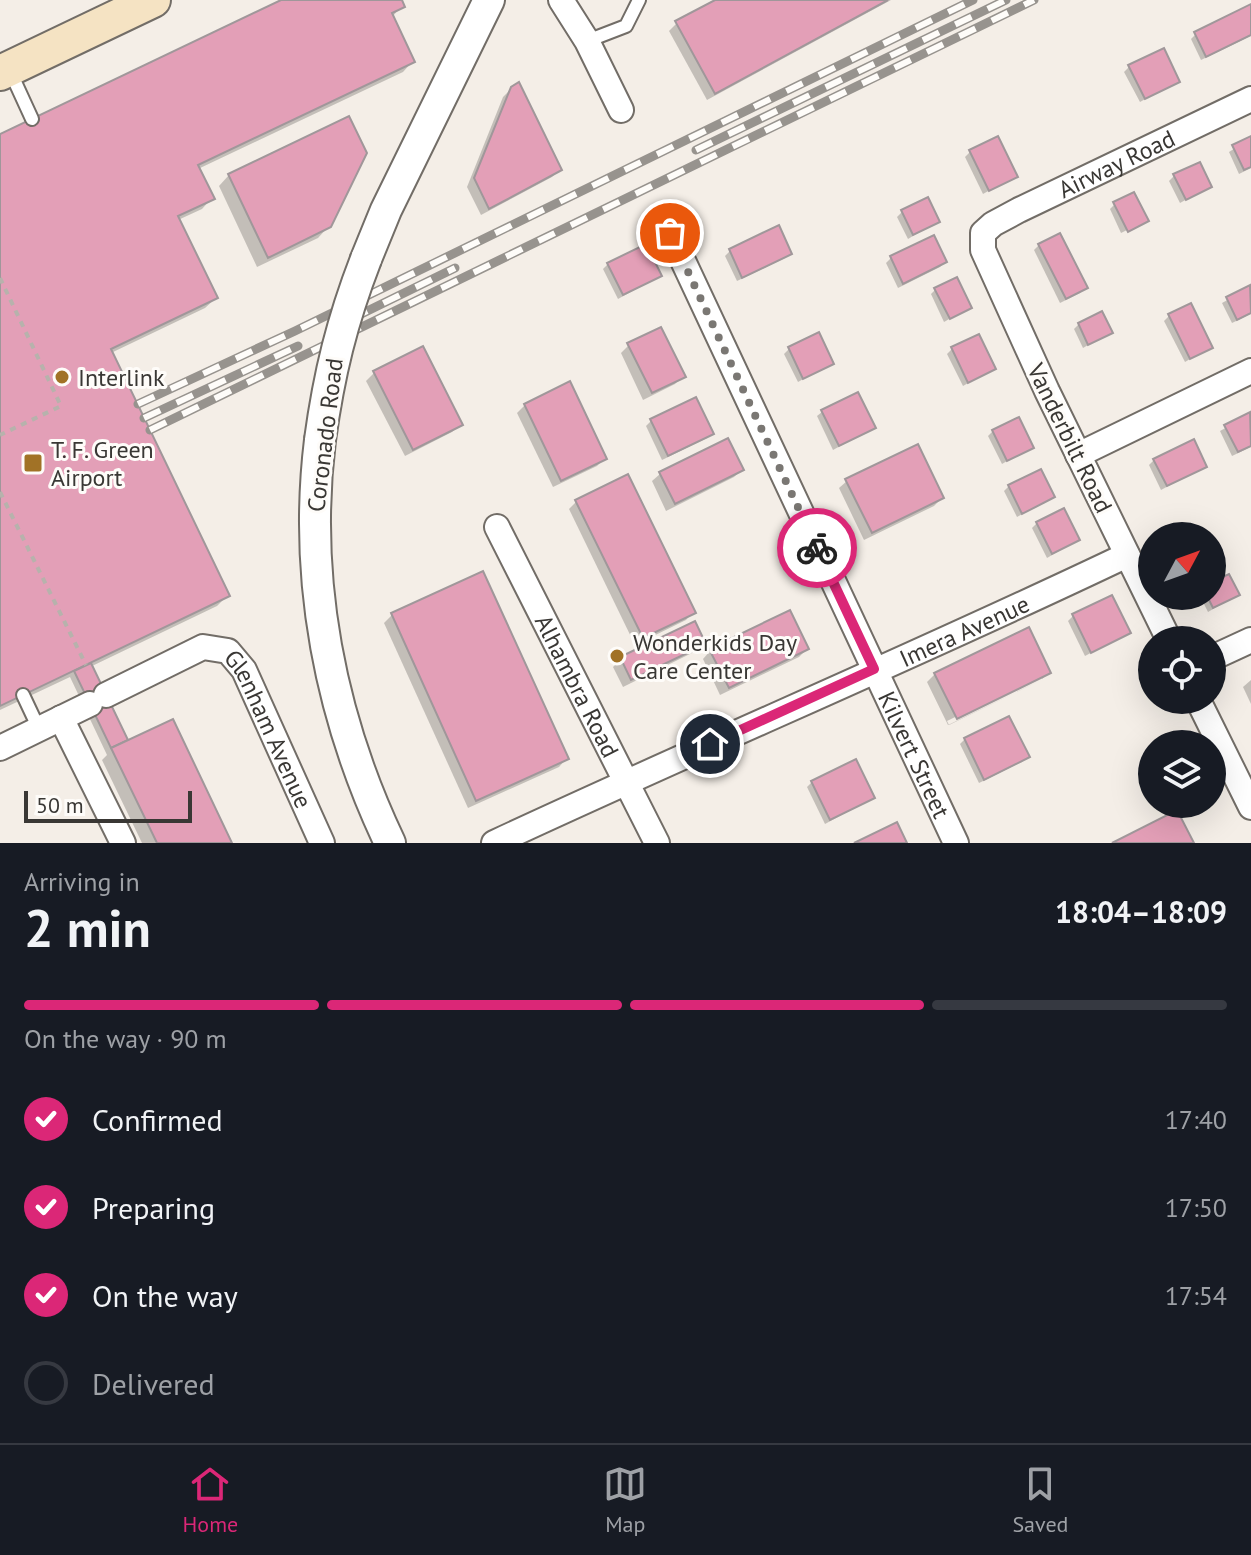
<!DOCTYPE html>
<meta charset="utf-8">
<style>
body{margin:0;font-family:"PT Sans",sans-serif;background:#20242c;color:#f1f3f6;height:100vh;display:flex;flex-direction:column;font-size:30px;white-space:nowrap}
*{box-sizing:border-box;margin:0}
p{font-size:26px;color:#9ea1a6}
.icon{flex:none;width:44px;height:44px;fill:none;stroke:currentColor;stroke-width:2;stroke-linecap:round;stroke-linejoin:round}
.map{position:relative;height:843px;overflow:hidden}
.panel{display:flex;flex-direction:column;background:#171b24;flex:1}
.panel>*{flex:none}
.needle{width:52px;rotate:49deg}
.tools{position:absolute;left:1138px;top:522px;display:grid;gap:16px}
.tools a{display:grid;place-items:center;width:88px;height:88px;border-radius:50%;background:#171b24;box-shadow:0 8px 32px #0002;font-size:40px}
.scale{position:absolute;left:24px;bottom:20px;width:168px;box-sizing:border-box;padding-left:8px;border:4px solid #393734;border-top:0;font-size:22px;line-height:28px;white-space:nowrap;color:#393734;-webkit-text-stroke:6px #fefcf9;paint-order:stroke}
.pin{position:absolute;display:grid;place-items:center;width:68px;height:68px;color:#fff;margin:-34px;border:4px solid #fff;border-radius:50%;box-shadow:0 2px 8px #0007}
.courier{position:absolute;display:grid;place-items:center;width:80px;height:80px;margin:-40px;border:6px solid #db2777;border-radius:50%;background:#fff;color:#222;box-shadow:0 2px 10px #0007}
.headline em{font-style:normal;font-weight:700}
.headline div{display:flex;flex-direction:column-reverse}
.headline{display:flex;align-items:center;justify-content:space-between;height:136px;padding:0 24px}
h1{font-size:52px;font-weight:700;line-height:60px}
.bar{display:grid;grid-template-columns:repeat(4,1fr);gap:12px 8px;align-content:center;height:96px;padding:0 24px}
.bar i{height:10px;border-radius:6px;background:#363941}
.bar .active{background:#db2777}
.bar p{grid-column:span 4}
ol{padding:0 24px;list-style:none}
li{display:flex;align-items:center;gap:24px;height:88px}
li p{margin-inline-start:auto}
li .icon{padding:8px;border-radius:50%;background:#db2777;color:#fff;stroke-width:4}
li:last-child{color:#9ea1a6}
li i{width:44px;height:44px;border:4px solid #363941;border-radius:50%}
.tabs{display:flex;justify-content:space-around;align-items:center;height:112px;border-top:2px solid #363941;background:#171b24;font-size:22px;color:#9ea1a6}
.tabs a{display:grid;justify-items:center;gap:4px}
.tabs .active{color:#db2777}
.map>svg:first-child{display:block}
</style>
<div class="map">
<svg width="1251" height="843" viewBox="0 0 1251 843">
<rect width="100%" height="100%" fill="#f4eee7"/>
<g fill="#0003">
<polygon points="286,0 399,0 402,6 392,17 413,61 403,72 198,169 212,198 202,209 178,220 216,298 205,308 111,353 227,596 217,606 90,667 126,740 119,746 230,843 142,843 102,760 107,755 70,677 0,710 0,137"/>
<polygon points="719,0 891,0 707,100 669,31 677,23"/>
<polygon points="1251,7 1251,36 1201,60 1191,39 1196,34"/>
<polygon points="1129,67 1178,81 1140,102 1124,72"/>
<polygon points="512,88 560,169 552,177 481,215 467,187 503,97"/>
<polygon points="1251,138 1251,168 1239,174 1229,152"/>
<polygon points="970,152 1015,176 983,194 965,157"/>
<polygon points="229,175 329,226 318,238 257,267 219,186"/>
<polygon points="1174,176 1209,187 1180,203 1169,181"/>
<polygon points="1115,204 1143,222 1121,233 1110,209"/>
<polygon points="902,212 938,221 908,239 897,217"/>
<polygon points="778,228 790,253 785,258 737,281 725,256 730,251"/>
<polygon points="1039,245 1085,288 1080,293 1060,303 1034,250"/>
<polygon points="891,258 945,262 940,267 898,288 886,263"/>
<polygon points="608,264 660,276 618,299 603,269"/>
<polygon points="1249,288 1251,314 1232,323 1222,303"/>
<polygon points="936,289 970,307 944,322 931,294"/>
<polygon points="1169,316 1210,347 1185,362 1164,321"/>
<polygon points="1079,324 1110,332 1083,348 1074,329"/>
<polygon points="629,345 683,376 675,384 643,400 621,353"/>
<polygon points="789,349 832,363 798,382 784,354"/>
<polygon points="952,349 993,369 963,386 947,354"/>
<polygon points="374,373 460,425 452,432 405,456 366,381"/>
<polygon points="525,405 605,458 597,466 553,487 517,413"/>
<polygon points="822,412 873,428 833,450 817,416"/>
<polygon points="1249,415 1251,447 1232,456 1220,431"/>
<polygon points="651,421 712,433 707,438 662,460 646,426"/>
<polygon points="993,431 1031,447 1002,464 988,436"/>
<polygon points="1154,460 1205,466 1161,490 1149,465"/>
<polygon points="742,470 734,477 666,511 652,481 660,474"/>
<polygon points="847,481 942,498 934,506 864,540 839,488"/>
<polygon points="1009,486 1053,497 1017,517 1004,491"/>
<polygon points="576,502 693,612 686,620 635,645 569,509"/>
<polygon points="1037,523 1078,540 1047,558 1032,528"/>
<polygon points="482,574 566,759 559,767 468,808 384,623 392,615"/>
<polygon points="1212,585 1237,595 1208,612 1200,596 1212,596"/>
<polygon points="1073,616 1128,633 1085,656 1068,621"/>
<polygon points="694,623 704,643 696,651 623,687 613,667 621,659"/>
<polygon points="807,649 799,657 720,695 703,659 710,651"/>
<polygon points="1049,672 1042,679 1042,675 947,721 949,725 1041,680 948,725 927,682 935,674"/>
<polygon points="1251,680 1251,704 1243,687"/>
<polygon points="965,739 1027,757 1022,762 979,783 960,744"/>
<polygon points="812,782 873,798 825,824 807,787"/>
</g>
<g fill="#e39fb7" stroke="#a0979a" stroke-width="2">
<polygon points="281,0 402,0 405,7 392,13 415,62 198,165 215,199 178,216 218,298 111,349 230,596 0,706 0,134"/>
<polygon points="715,0 888,0 715,94 675,21"/>
<polygon points="1251,4 1251,35 1206,57 1194,32"/>
<polygon points="1164,48 1180,82 1145,99 1128,65"/>
<polygon points="519,82 562,170 489,209 474,178 511,87"/>
<polygon points="349,116 367,153 331,227 268,258 228,174"/>
<polygon points="998,136 1018,177 989,191 969,150"/>
<polygon points="1251,136 1251,167 1244,170 1232,145"/>
<polygon points="1200,162 1212,187 1186,200 1173,174"/>
<polygon points="1134,192 1149,221 1128,232 1113,202"/>
<polygon points="928,197 940,222 913,235 901,210"/>
<polygon points="779,225 792,254 742,278 729,249"/>
<polygon points="1060,233 1088,288 1066,299 1038,244"/>
<polygon points="934,235 947,262 903,284 890,256"/>
<polygon points="646,244 662,276 623,295 607,263"/>
<polygon points="957,277 972,308 950,319 934,288"/>
<polygon points="1250,285 1251,313 1237,320 1226,297"/>
<polygon points="1191,303 1213,348 1190,359 1168,314"/>
<polygon points="1102,311 1113,333 1088,345 1078,323"/>
<polygon points="661,327 686,377 652,393 627,343"/>
<polygon points="819,332 834,364 803,379 788,347"/>
<polygon points="979,334 996,369 968,383 951,347"/>
<polygon points="423,346 463,425 413,450 373,371"/>
<polygon points="570,381 607,459 561,481 524,404"/>
<polygon points="858,392 876,428 839,446 821,410"/>
<polygon points="696,397 714,434 668,456 650,419"/>
<polygon points="1250,412 1251,446 1238,452 1224,425"/>
<polygon points="1019,417 1034,448 1007,461 992,430"/>
<polygon points="728,438 744,470 675,504 659,472"/>
<polygon points="1194,439 1207,467 1167,486 1153,459"/>
<polygon points="918,444 944,498 872,533 845,479"/>
<polygon points="1041,469 1055,497 1022,514 1008,485"/>
<polygon points="628,474 696,613 643,638 575,500"/>
<polygon points="1064,508 1080,540 1052,554 1036,522"/>
<polygon points="483,571 569,759 476,801 391,613"/>
<polygon points="1229,574 1240,595 1213,608 1207,596 1212,596 1212,582"/>
<polygon points="1112,595 1131,633 1091,653 1072,614"/>
<polygon points="790,610 809,649 729,688 709,649"/>
<polygon points="695,621 706,644 631,680 620,657"/>
<polygon points="1029,627 1051,673 957,719 934,673"/>
<polygon points="91,663 128,740 111,748 74,671"/>
<polygon points="1009,716 1030,757 984,780 964,738"/>
<polygon points="173,719 232,843 157,843 111,748"/>
<polygon points="856,759 875,798 830,820 811,781"/>
<polygon points="1177,810 1194,843 1112,843"/>
<polygon points="897,822 907,843 854,843"/>
</g>
<g fill="none" stroke-linecap="round" stroke-linejoin="round">
<g stroke="#726d67" stroke-width="16">
<g id="service">
<polyline points="587,41 626,26 639,0"/>
<polyline points="10,71 32,119"/>
<polyline points="23,695 39,729"/>
</g>
</g>
<g stroke="#726d67" stroke-width="28">
<g id="minor">
<polyline points="561,0 587,41 621,110"/>
<path id="s1" d="M 670,233 L 956,843"/>
<polyline points="1078,455 1251,371"/>
<path id="s2" d="M 497,527 L 657,843"/>
<path id="s3" d="M 1169,640 L 1047,391 L 983,250 L 983,233 L 993,224 L 1019,210 L 1251,99"/>
<polyline points="1212,658 1251,640"/>
<path id="s4" d="M 106,695 L 203,647 L 228,651 L 244,670 L 322,843"/>
<polyline points="1198,700 1251,807"/>
<polyline points="61,718 123,843"/>
<polyline points="0,748 90,704"/>
<path id="s5" d="M 494,843 C 704,745 918,655 1127,555"/>
</g>
</g>
<g stroke="#726d67" stroke-width="34">
<g id="tertiary">
<polyline points="366,259 386,210 489,0"/>
<path d="M 320,440 C 303,579 330,717 390,843"/>
</g>
</g>
<g stroke="#726d67" stroke-width="38">
<polyline id="secondary" points="0,73 153,0"/>
</g>
<g stroke="#b7b2ac" stroke-width="4" stroke-dasharray="6 6" stroke-linecap="butt">
<polyline points="0,278 61,406 0,435"/>
<polyline points="0,492 86,665"/>
</g>
<use href="#service" stroke="#fff" stroke-width="12"/>
<use href="#minor" stroke="#fff" stroke-width="24"/>
<use href="#tertiary" stroke="#fff" stroke-width="30"/>
<use href="#secondary" stroke="#f5e3c3" stroke-width="34"/>
<g stroke="#97938e" stroke-width="9">
<g id="rail">
<polyline points="696,150 1006,0"/>
<polyline points="351,319 455,268"/>
<polyline points="138,404 295,331 973,0"/>
<polyline points="144,418 298,346"/>
<polyline points="150,430 1034,0"/>
</g>
</g>
<use href="#rail" stroke="#fefcf9" stroke-width="6" stroke-dasharray="18" stroke-linecap="butt"/>
<g stroke="#726d67" stroke-width="34" stroke-linecap="butt">
<path id="tertiary-bridge" d="M 320,440 C 329,374 342,321 366,259"/>
</g>
<use href="#tertiary-bridge" stroke="#fff" stroke-width="30"/>
</g>
<g fill="none" stroke-linecap="round" stroke-linejoin="round">
<polyline stroke="#7a7773" stroke-width="8" stroke-dasharray="0 14.4" points="670,233 817,548"/>
<polyline stroke="#db2777" stroke-width="10" points="710,744 874,669 817,548"/>
</g>
<g fill="#a17226" stroke="#fefcf9" stroke-width="3">
<circle cx="62" cy="377" r="8"/>
<rect x="23" y="453" width="20" height="20" rx="4"/>
<circle cx="617" cy="656" r="8"/>
</g>
<g text-anchor="middle" dominant-baseline="central" stroke-width="6" stroke-linejoin="round" paint-order="stroke">
<g font-size="24" fill="#393734" stroke="#fefcf9">
<text stroke="none"><textPath href="#s3" startOffset="600">Airway Road</textPath></text>
<text transform="translate(325 435) rotate(-83)">Coronado Road</text>
<text transform="translate(1070 438) rotate(64)">Vanderbilt Road</text>
<text stroke="none"><textPath href="#s5" startOffset="516">Imera Avenue</textPath></text>
<text stroke="none"><textPath href="#s2" startOffset="178">Alhambra Road</textPath></text>
<text stroke="none"><textPath href="#s4" startOffset="222">Glenham Avenue</textPath></text>
<text stroke="none"><textPath href="#s1" startOffset="576">Kilvert Street</textPath></text>
</g>
<g font-size="24" fill="#393734" stroke="#fefcf9" text-anchor="start">
<text x="78" y="377">Interlink</text>
<text x="51" y="449">T. F. Green<tspan x="51" dy="28">Airport</tspan></text>
<text x="633" y="642">Wonderkids Day<tspan x="633" dy="28">Care Center</tspan></text>
</g>
</g>
</svg>
<div class="tools">
<a><svg class="needle" viewBox="-14 -14 28 28"><path d="M0-13l5 13h-10z" fill="#e53935"/><path d="M0 13l5-13h-10z" fill="#9ea1a6"/></svg></a>
<a><svg class="icon" aria-label="locate" viewBox="0 0 24 24"><circle cx="12" cy="12" r="6"/><path d="M12 2v4M12 18v4M2 12h4M18 12h4"/></svg></a>
<a><svg class="icon" aria-label="layers" viewBox="0 0 24 24"><path d="M12 4l9 5-9 5-9-5zM3 14l9 5 9-5"/></svg></a>
</div>
<div class="scale">50 m</div>
<div class="pin" style="left:670px;top:233px;background:#ea580c"><svg class="icon" aria-label="bag" viewBox="0 0 24 24"><path d="M5 8h14l-1 12H6zM9 8a3 3 0 0 1 6 0"/></svg></div>
<div class="pin" style="left:710px;top:744px;background:#1f2937"><svg class="icon" aria-label="home" viewBox="0 0 24 24"><path d="M3 11l9-7 9 7M6 9v11h12V9"/></svg></div>
<div class="courier" style="left:817px;top:548px"><svg class="icon" aria-label="bike" viewBox="0 0 24 24"><circle cx="6" cy="16" r="4"/><circle cx="18" cy="16" r="4"/><path d="M6 16l4-8h5l3 8M10 8l3 8H6M13 5h3"/></svg></div>
</div>
<section class="panel">
<div class="headline"><div><h1>2 min</h1><p>Arriving in</p></div><em>18:04–18:09</em></div>
<div class="bar"><i class="active"></i><i class="active"></i><i class="active"></i><i></i><p>On the way · 90 m</p></div>
<ol>
<li><svg class="icon" aria-label="check" viewBox="0 0 24 24"><path d="M5 12l5 5 9-10"/></svg>Confirmed<p>17:40</p></li>
<li><svg class="icon" aria-label="check" viewBox="0 0 24 24"><path d="M5 12l5 5 9-10"/></svg>Preparing<p>17:50</p></li>
<li><svg class="icon" aria-label="check" viewBox="0 0 24 24"><path d="M5 12l5 5 9-10"/></svg>On the way<p>17:54</p></li>
<li><i></i>Delivered</li>
</ol>
</section>
<nav class="tabs">
<a class="active"><svg class="icon" aria-label="home" viewBox="0 0 24 24"><path d="M3 11l9-7 9 7M6 9v11h12V9"/></svg>Home</a>
<a><svg class="icon" aria-label="map" viewBox="0 0 24 24"><path d="M3 6l6-2 6 2 6-2v14l-6 2-6-2-6 2zM9 4v14M15 6v14"/></svg>Map</a>
<a><svg class="icon" aria-label="saved" viewBox="0 0 24 24"><path d="M7 4h10v16l-5-4-5 4z"/></svg>Saved</a>
</nav>
